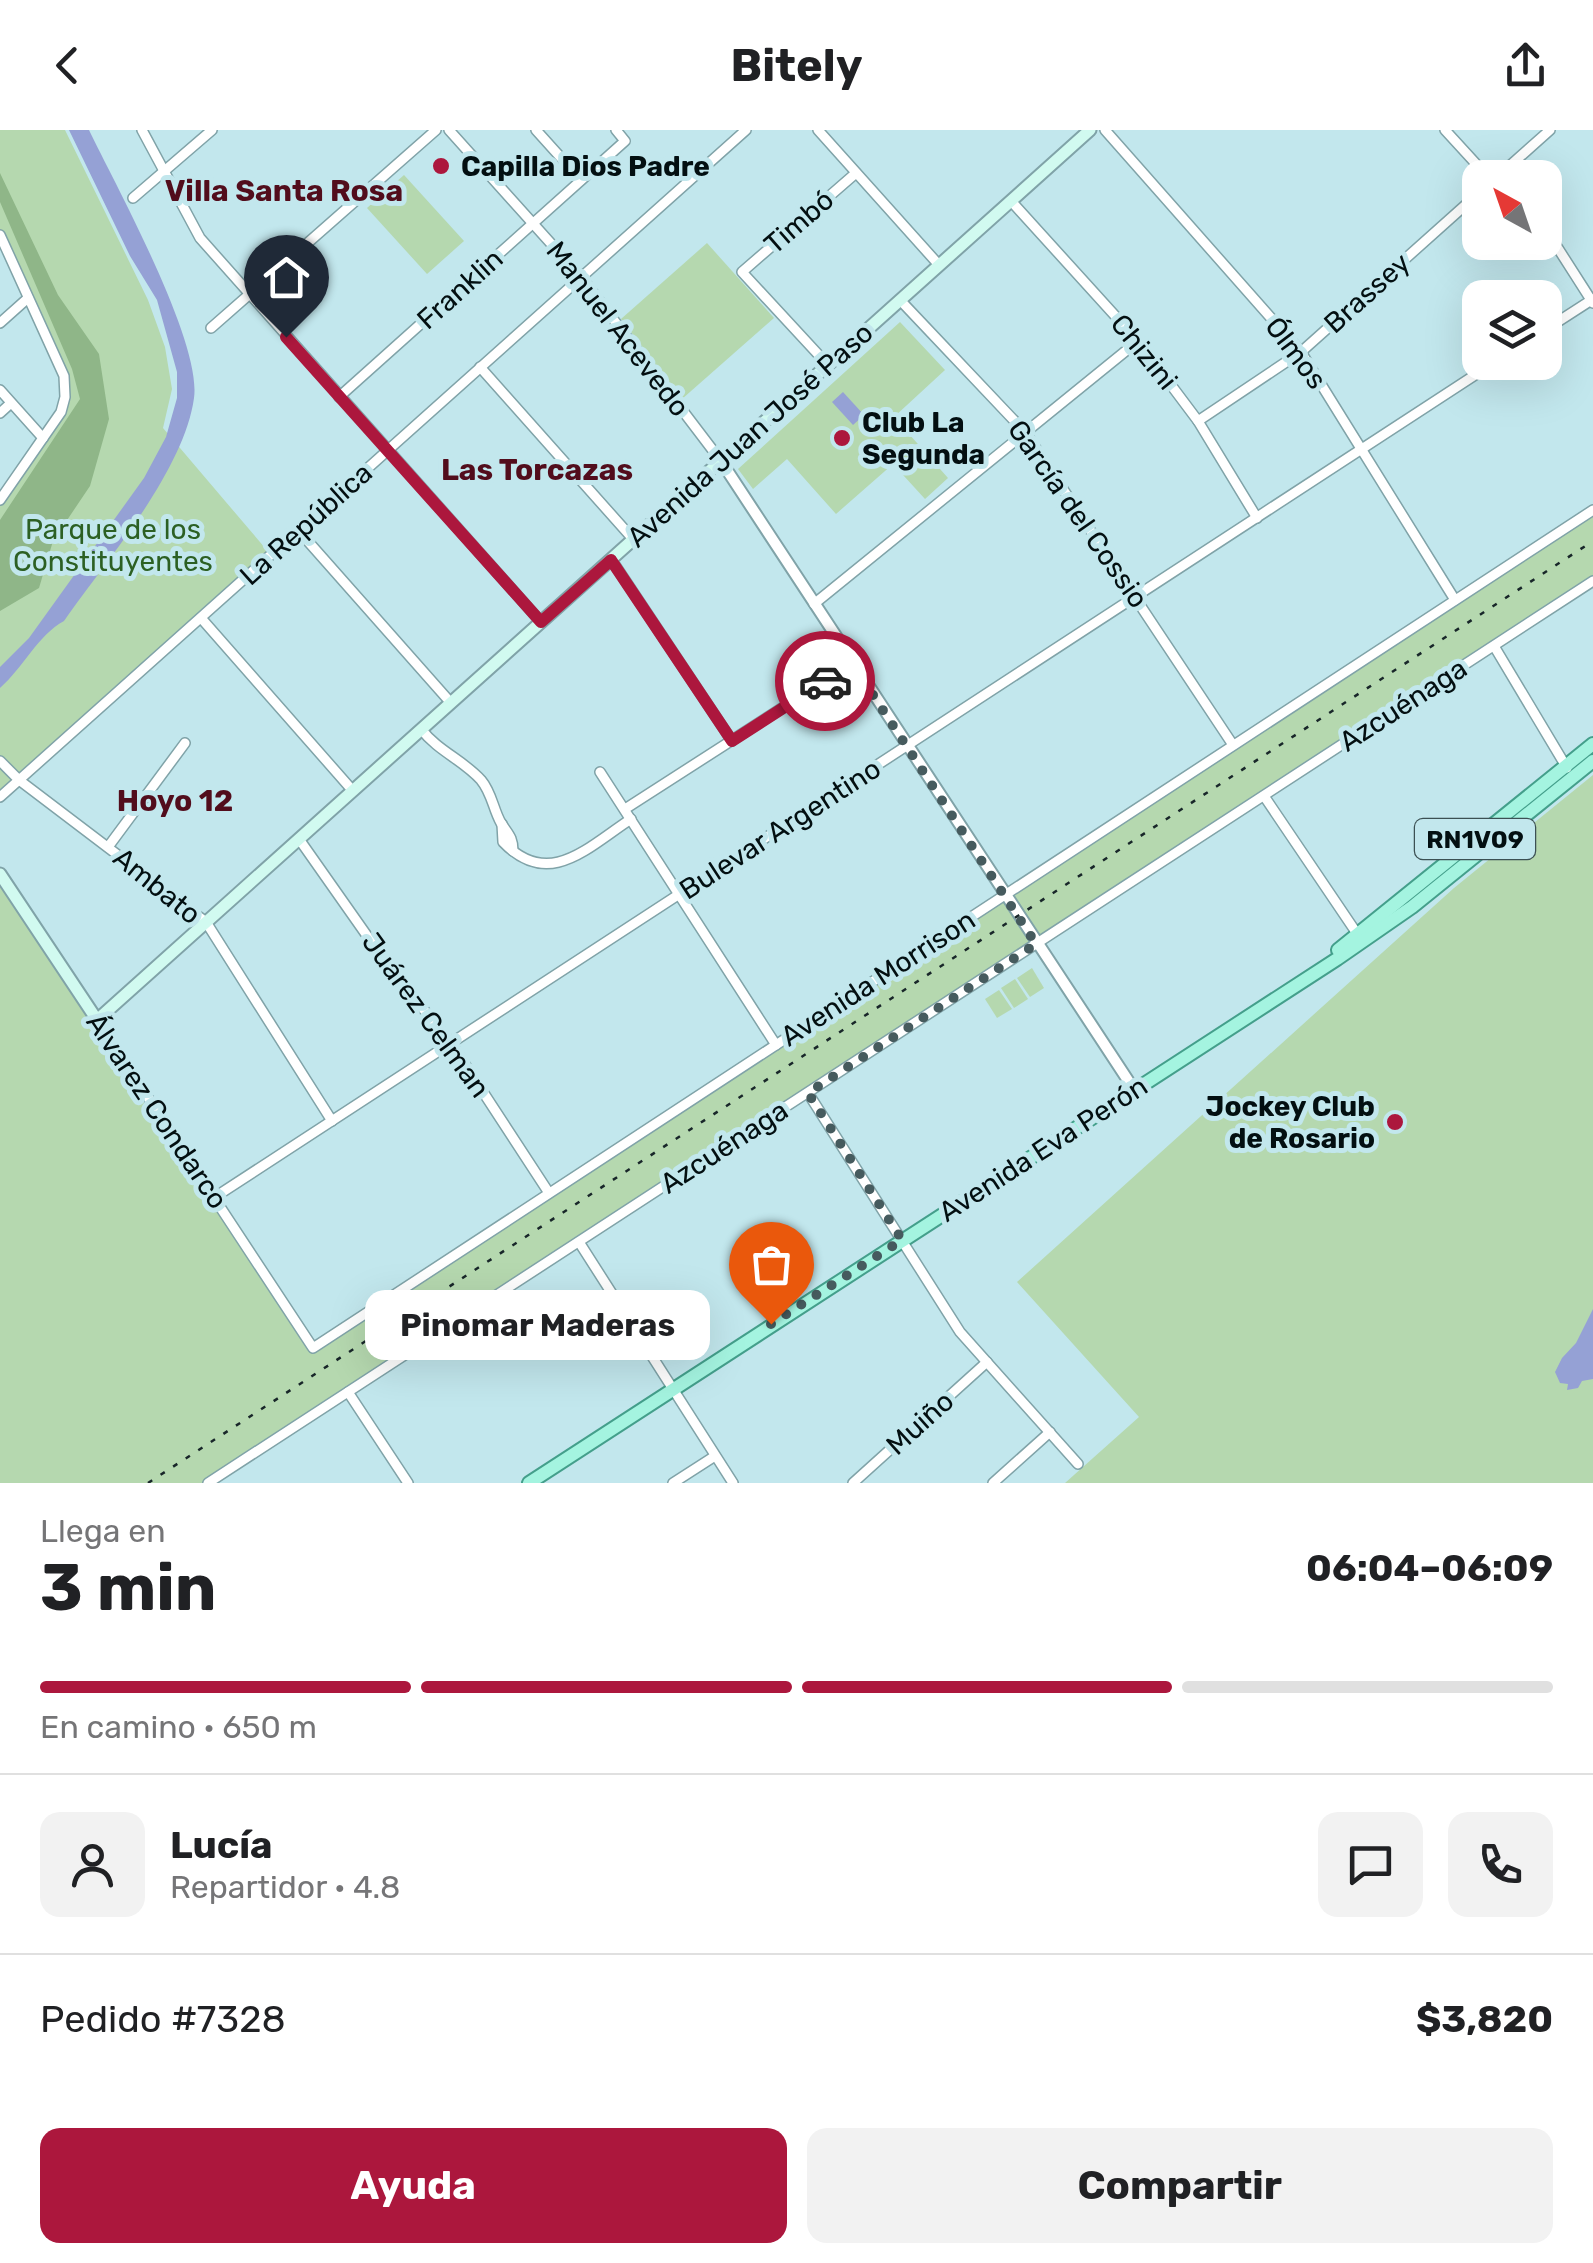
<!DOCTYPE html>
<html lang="es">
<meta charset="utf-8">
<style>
body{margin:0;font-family:Rubik,sans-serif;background:#f2f2f2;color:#202124;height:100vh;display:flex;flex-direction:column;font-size:38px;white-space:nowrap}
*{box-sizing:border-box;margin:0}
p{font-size:32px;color:#757577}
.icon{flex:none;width:55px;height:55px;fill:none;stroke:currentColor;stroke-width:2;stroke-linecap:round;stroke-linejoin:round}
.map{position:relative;height:1353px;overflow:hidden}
.panel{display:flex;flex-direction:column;background:#fff;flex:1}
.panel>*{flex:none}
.needle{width:65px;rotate:320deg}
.fabs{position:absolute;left:1462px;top:30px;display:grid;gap:20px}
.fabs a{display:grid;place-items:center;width:100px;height:100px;border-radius:20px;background:#fff;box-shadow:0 10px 40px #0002;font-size:50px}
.pin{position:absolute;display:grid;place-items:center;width:85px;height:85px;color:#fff;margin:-102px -42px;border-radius:50% 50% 50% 0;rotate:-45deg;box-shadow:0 0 10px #0007}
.pin .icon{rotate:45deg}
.courier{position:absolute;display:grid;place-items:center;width:100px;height:100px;margin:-50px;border:8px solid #ac173d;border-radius:50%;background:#fff;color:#222;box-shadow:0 2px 12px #0007}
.bubble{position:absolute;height:70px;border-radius:20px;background:#fff;box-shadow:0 10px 40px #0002;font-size:32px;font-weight:700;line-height:70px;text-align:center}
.overview em{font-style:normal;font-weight:700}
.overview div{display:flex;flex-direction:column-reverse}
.overview{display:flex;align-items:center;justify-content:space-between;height:170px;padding:0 40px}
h1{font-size:65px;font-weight:700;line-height:75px}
.bar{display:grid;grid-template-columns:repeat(4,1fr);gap:15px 10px;align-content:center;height:120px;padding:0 40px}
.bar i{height:12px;border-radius:8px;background:#e0e0e0}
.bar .active{background:#ac173d}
.bar p{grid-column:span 4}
.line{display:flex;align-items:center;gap:25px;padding:0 40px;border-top:2px solid #e0e0e0}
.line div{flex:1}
.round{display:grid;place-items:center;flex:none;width:105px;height:105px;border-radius:20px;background:#f2f2f2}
.button{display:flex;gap:20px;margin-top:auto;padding:20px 40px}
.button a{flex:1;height:115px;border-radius:20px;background:#ac173d;color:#fff;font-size:40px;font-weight:700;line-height:115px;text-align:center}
.button a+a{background:#f2f2f2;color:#202124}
header{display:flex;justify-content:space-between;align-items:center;height:130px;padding:0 40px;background:#fff;font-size:45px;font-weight:700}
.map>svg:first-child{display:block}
</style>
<header><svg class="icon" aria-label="back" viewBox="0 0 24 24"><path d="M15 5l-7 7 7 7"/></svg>Bitely<svg class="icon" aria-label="share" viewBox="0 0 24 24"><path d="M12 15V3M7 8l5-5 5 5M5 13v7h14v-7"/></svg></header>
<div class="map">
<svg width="1593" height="1353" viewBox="0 0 1593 1353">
<rect width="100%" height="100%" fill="#c2e7ed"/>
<g fill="#b5d8af">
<polygon points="0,0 65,0 148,170 165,217 172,259 163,298 271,425 0,667 0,370 61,282 64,246 0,105"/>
<polygon points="404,45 464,111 427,144 367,78"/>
<polygon points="707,113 774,188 682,269 621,189"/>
<polygon points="900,192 945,240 894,287 948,348 925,369 893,334 836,384 787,329 753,359 738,339"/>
<polygon points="1593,380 1593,451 208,1353 0,1353 0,744 313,1218"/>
<polygon points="1593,645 1593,1353 1065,1353 1139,1287 1017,1152 1454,758"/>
<polygon points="1032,838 1044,858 1030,867 1017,848"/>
<polygon points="1015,849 1028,869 1014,878 1001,858"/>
<polygon points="999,860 1012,879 997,888 985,869"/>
</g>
<polygon fill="#8fb688" points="0,43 58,165 99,224 109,289 90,356 53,411 39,458 0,481 0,390 80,269 72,239 0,72"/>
<g fill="#95a1d5">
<path d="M 69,0 L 89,0 C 116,56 202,212 194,268 C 184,341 106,431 64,491 C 38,505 23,538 0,558 L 0,537 L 29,508 L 144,348 L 166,307 L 177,268 L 177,242 L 157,170 L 130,126 Z"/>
<polygon points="843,262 864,285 853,295 832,272"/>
<polygon points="1593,1179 1593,1249 1582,1251 1578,1258 1567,1260 1568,1254 1560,1253 1555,1242 1562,1228 1576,1213"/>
</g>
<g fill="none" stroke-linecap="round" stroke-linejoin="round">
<g stroke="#80a3a8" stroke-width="12">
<g id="minor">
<polyline points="142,0 200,108 541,492"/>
<polyline points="449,0 581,147 721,331"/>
<polyline points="536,0 581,50"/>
<polyline points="818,0 939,135"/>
<polyline points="1105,0 1301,222 1455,470"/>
<polyline points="1445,0 1478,36 1498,48"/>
<polyline points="1496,48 1550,0"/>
<polyline points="133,68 212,0"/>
<polyline points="1011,71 1138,211 1198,291 1257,388"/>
<polyline points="1545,98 1593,173"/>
<polyline points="0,105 64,246 65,267 61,282 0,370"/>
<polyline points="900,170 1025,302 1233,615"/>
<polyline points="0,193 28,168"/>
<polyline points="211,198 436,0"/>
<polyline points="1545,200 1593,169"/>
<polyline points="828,235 742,142 856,43"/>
<polyline points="480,237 633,409"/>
<polyline points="0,260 43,308"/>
<polyline points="339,267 625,11 616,0"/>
<polyline points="0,283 11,273"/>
<polyline points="1198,291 1301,222 1480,62"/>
<polyline points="298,400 451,573"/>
<polyline points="611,429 732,611"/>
<polyline points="814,474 1138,211"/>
<polyline points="201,488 353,661"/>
<polyline points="1494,516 1567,638"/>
<path d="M 421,599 C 438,621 463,630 481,650 C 492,663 493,679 501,693 C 508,704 513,707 513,721"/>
<polyline points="0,631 19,650 206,792 332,991"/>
<polyline points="600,642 776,915"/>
<polyline points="1264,666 1360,808"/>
<polyline points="0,667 746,0"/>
<polyline points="625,679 852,533"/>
<path d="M 502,694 L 503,712 C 549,760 588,717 631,689"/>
<polyline points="299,709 389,837 451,913 549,1063"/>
<polyline points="108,717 185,613"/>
<polyline points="97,890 313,1218 1593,380"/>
<polyline points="808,963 960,1202 1078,1334"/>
<polyline points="215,1067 1495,232"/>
<polyline points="579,1112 733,1353"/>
<polyline points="348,1262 408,1353"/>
<polyline points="208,1353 1593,451"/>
<polyline points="673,1353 715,1326"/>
<polyline points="853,1353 987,1232"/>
<polyline points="993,1353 1050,1302"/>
</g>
</g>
<g stroke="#80a3a8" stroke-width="14">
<polyline id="tertiary" points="721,331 1135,961"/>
</g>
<g stroke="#80a3a8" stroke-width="15">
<polyline id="secondary" points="0,744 97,890 1090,0"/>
</g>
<g stroke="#449f8b" stroke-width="16">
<g id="primary">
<polyline points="1338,820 1593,614"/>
<polyline points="529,1353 1337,829 1412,777 1593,631"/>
</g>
</g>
<use href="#minor" stroke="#fff" stroke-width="9"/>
<use href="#tertiary" stroke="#fff" stroke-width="10"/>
<use href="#secondary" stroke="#d1faf0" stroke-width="11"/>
<use href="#primary" stroke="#a4f4e0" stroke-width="12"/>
<polyline stroke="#182629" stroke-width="2.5" stroke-dasharray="5 10" stroke-linecap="butt" points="148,1353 1593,411"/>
</g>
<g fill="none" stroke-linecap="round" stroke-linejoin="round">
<polyline stroke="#465b5e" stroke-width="10" stroke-dasharray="0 18" points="771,1194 902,1110 808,963 1036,814 852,533 825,551"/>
<polyline stroke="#ac173d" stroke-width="12" points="286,207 541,492 611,430 732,611 825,551"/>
</g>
<g fill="#ac173d" stroke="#c2e7ed" stroke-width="4">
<circle cx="441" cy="36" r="10"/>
<circle cx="842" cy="308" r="10"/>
<circle cx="1395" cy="992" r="10"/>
</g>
<g text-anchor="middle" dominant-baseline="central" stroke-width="10" stroke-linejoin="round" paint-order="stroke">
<rect fill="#c2e7ed" stroke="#3c5053" stroke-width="2.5" x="1415" y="689" width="120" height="40" rx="8"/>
<g font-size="25" font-weight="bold" fill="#030f11">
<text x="1475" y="709">RN1V09</text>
</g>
<g font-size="28" font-weight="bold" fill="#030f11" stroke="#c2e7ed" text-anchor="start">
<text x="461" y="36">Capilla Dios Padre</text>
<text x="862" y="292">Club La<tspan x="862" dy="32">Segunda</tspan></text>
<text x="1375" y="976" text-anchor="end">Jockey Club<tspan x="1375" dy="32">de Rosario</tspan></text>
</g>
<g font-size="28" fill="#030f11" stroke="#c2e7ed">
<text transform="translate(799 92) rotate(-41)">Timbó</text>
<text transform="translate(460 159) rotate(-42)">Franklin</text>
<text transform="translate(1367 163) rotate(-42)">Brassey</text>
<text transform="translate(618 199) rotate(52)">Manuel Acevedo</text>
<text transform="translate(1144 222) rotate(51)">Chizini</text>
<text transform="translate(1296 223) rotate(53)">Ólmos</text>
<text transform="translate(750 305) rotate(-42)">Avenida Juan José Paso</text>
<text transform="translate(1078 384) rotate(55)">García del Cossio</text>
<text transform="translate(306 394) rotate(-42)">La República</text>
<text transform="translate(1403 575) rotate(-33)">Azcuénaga</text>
<text transform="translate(780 699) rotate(-33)">Bulevar Argentino</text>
<text transform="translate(157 756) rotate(39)">Ambato</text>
<text transform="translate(878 848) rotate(-33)">Avenida Morrison</text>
<text transform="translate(426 885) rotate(54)">Juárez Celman</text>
<text transform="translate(157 981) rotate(56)">Álvarez Condarco</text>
<text transform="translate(724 1017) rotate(-33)">Azcuénaga</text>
<text transform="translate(1043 1019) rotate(-33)">Avenida Eva Perón</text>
<text transform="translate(920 1293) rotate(-42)">Muiño</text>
</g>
<g font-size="28" fill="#2c6023" stroke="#c2e7ed">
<text x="113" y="399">Parque de los<tspan x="113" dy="32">Constituyentes</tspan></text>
</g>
<g font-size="30" font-weight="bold" fill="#520d1c" stroke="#c2e7ed">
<text x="284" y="61">Villa Santa Rosa</text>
<text x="537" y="340">Las Torcazas</text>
<text x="175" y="671">Hoyo 12</text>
</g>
</g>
</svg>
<div class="fabs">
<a><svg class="needle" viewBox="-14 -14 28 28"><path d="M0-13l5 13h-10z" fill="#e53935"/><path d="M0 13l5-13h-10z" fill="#757577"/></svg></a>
<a><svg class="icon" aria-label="layers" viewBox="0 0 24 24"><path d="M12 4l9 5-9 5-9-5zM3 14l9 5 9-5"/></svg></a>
</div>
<div class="pin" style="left:771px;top:1194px;background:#ea580c"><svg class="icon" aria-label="bag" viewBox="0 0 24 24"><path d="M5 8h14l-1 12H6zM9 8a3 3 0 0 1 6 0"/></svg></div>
<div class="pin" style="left:286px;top:207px;background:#1f2937"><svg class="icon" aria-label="home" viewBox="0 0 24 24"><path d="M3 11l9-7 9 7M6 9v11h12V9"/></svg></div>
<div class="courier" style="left:825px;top:551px"><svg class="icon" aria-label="car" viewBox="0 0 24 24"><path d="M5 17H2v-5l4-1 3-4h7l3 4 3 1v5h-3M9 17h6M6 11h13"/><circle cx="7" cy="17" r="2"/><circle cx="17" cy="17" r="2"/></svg></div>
<div class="bubble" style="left:365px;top:1160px;width:345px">Pinomar Maderas</div>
</div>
<section class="panel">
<div class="overview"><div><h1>3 min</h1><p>Llega en</p></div><em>06:04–06:09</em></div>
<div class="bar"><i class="active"></i><i class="active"></i><i class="active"></i><i></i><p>En camino · 650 m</p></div>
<div class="line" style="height:180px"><a class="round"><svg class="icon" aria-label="person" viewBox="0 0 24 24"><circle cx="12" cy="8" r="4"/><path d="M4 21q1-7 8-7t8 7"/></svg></a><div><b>Lucía</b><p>Repartidor · 4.8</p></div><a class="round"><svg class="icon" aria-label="chat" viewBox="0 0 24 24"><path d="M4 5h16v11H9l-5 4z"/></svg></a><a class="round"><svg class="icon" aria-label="phone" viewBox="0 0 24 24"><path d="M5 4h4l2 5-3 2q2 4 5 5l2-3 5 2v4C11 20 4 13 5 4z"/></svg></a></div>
<div class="line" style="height:130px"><div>Pedido #7328</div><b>$3,820</b></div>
<div class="button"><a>Ayuda</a><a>Compartir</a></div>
</section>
